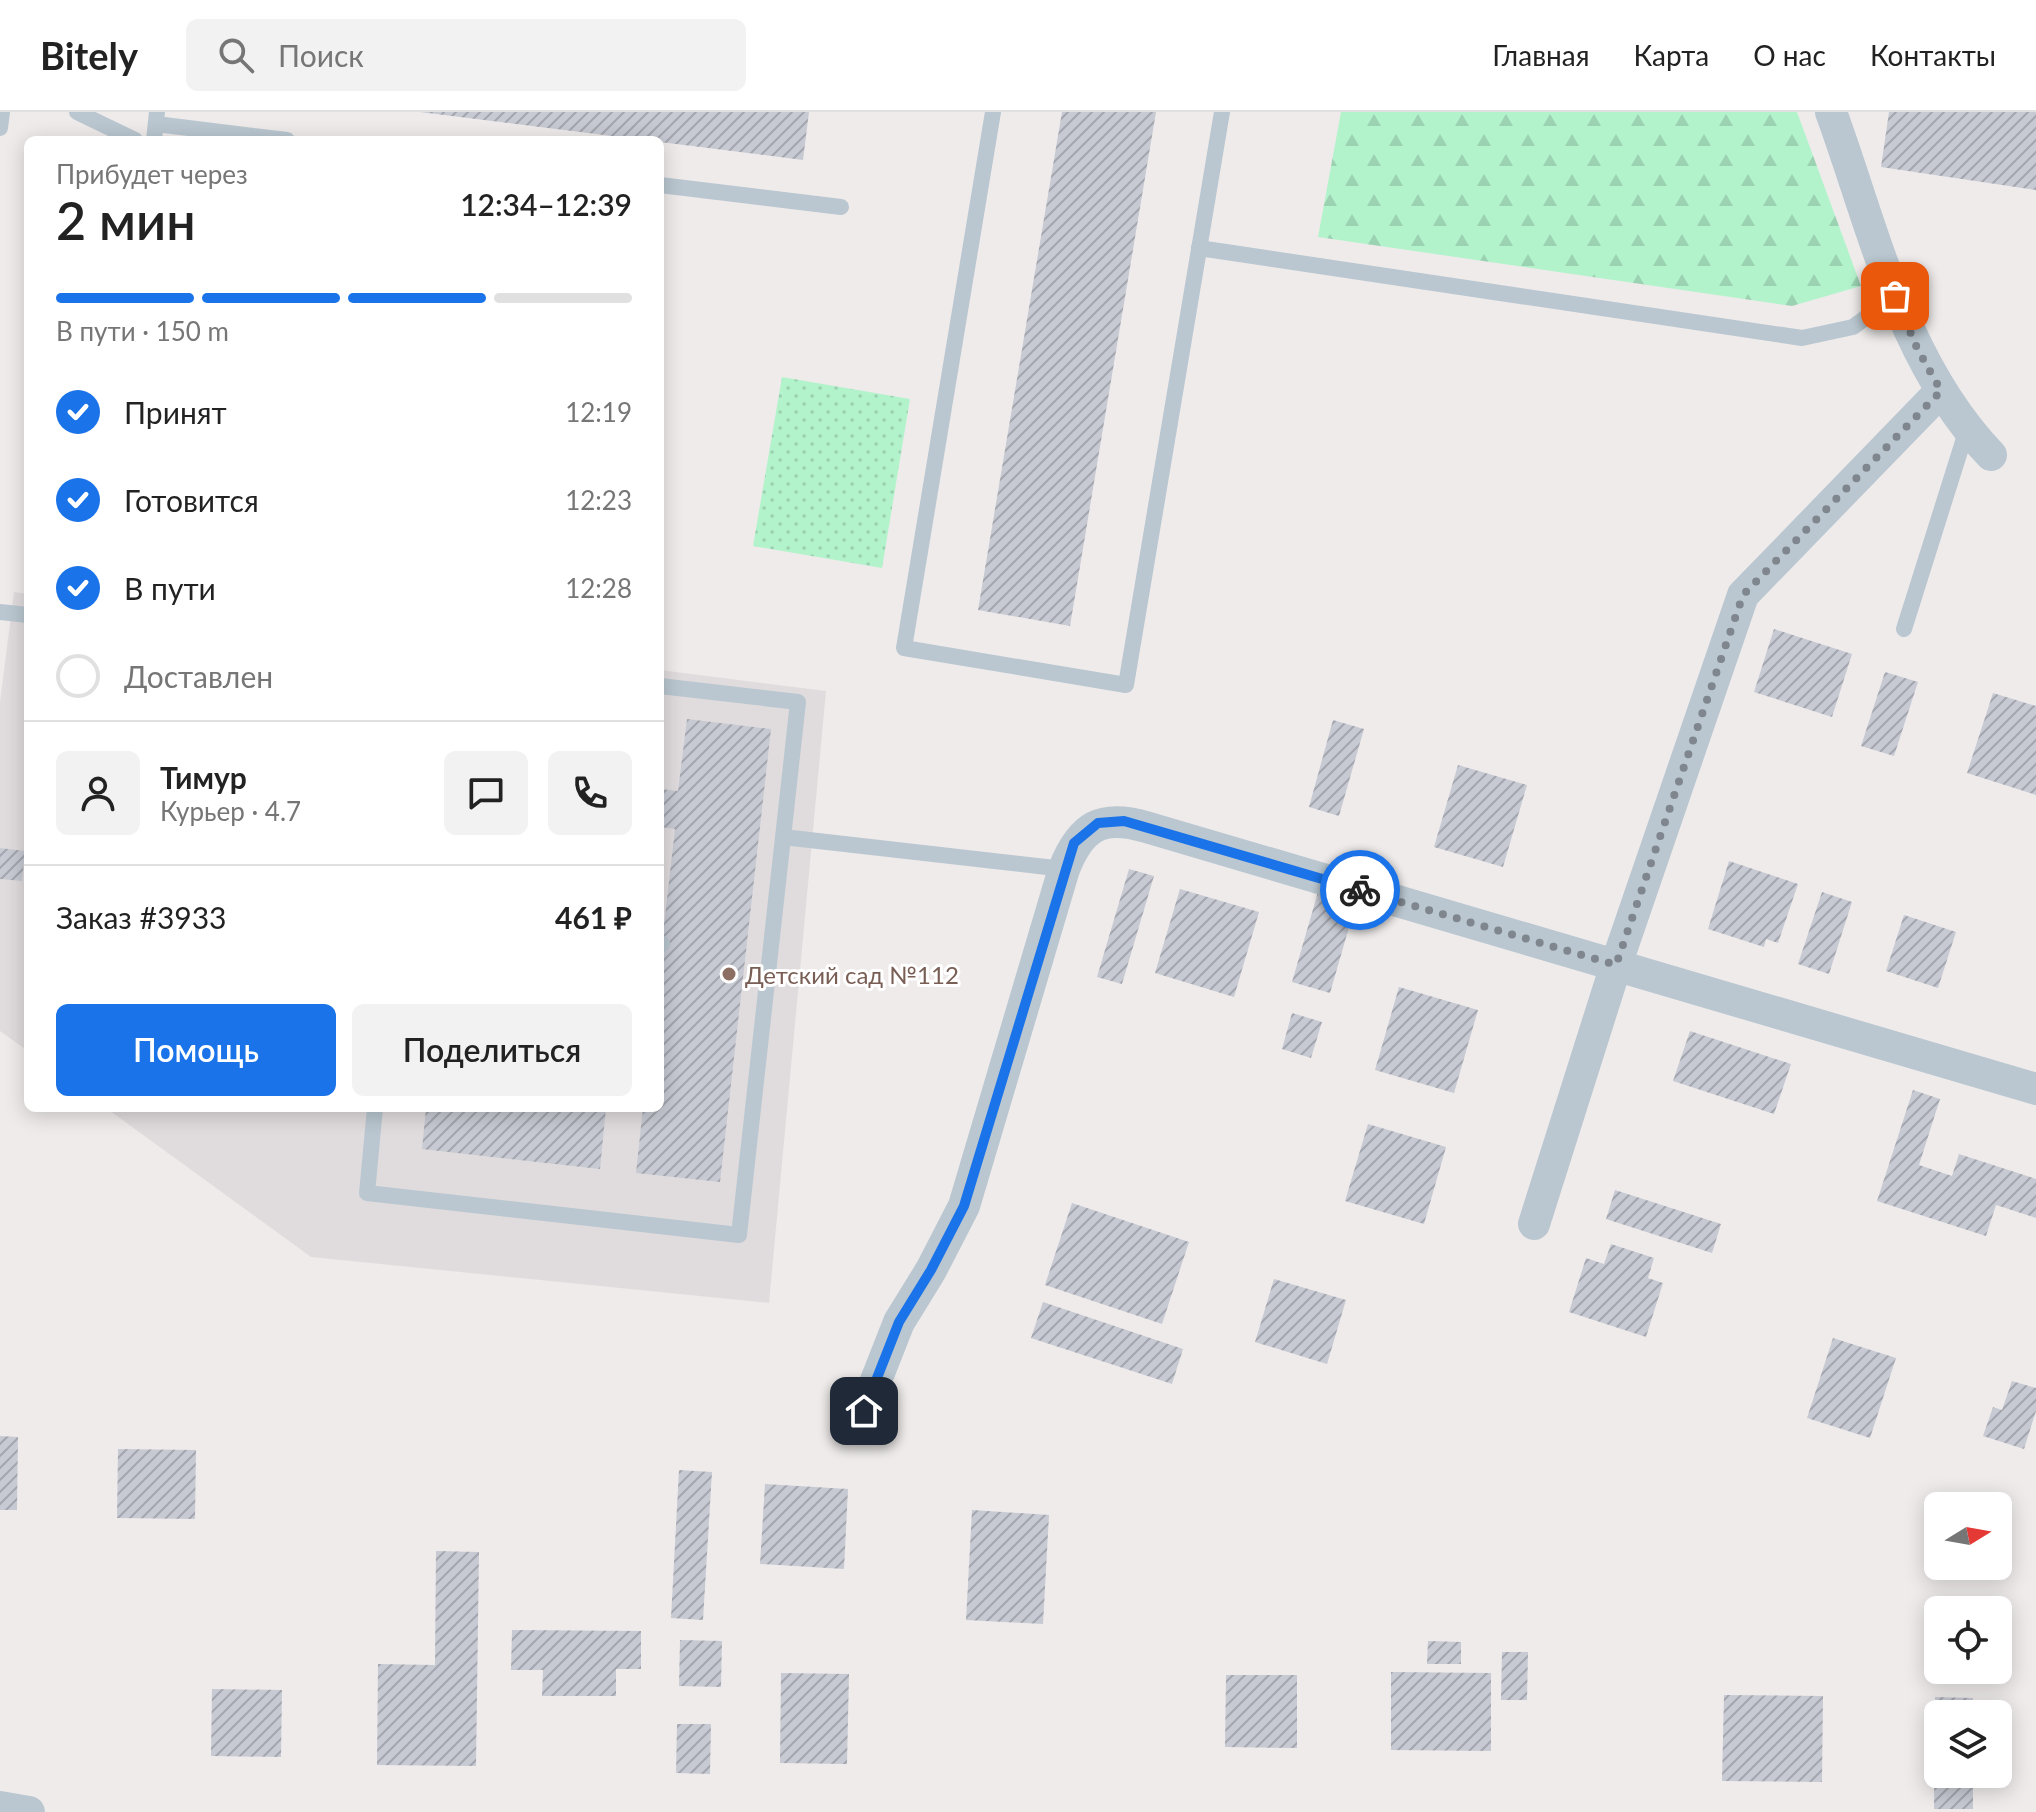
<!DOCTYPE html>
<html lang="ru">
<meta charset="utf-8">
<style>
body{margin:0;font-family:Lato,sans-serif;background:#f2f2f2;color:#222;height:100vh;display:flex;flex-direction:column;font-size:30px;white-space:nowrap}
*{box-sizing:border-box;margin:0}
p{font-size:26px;color:#767676}
.icon{flex:none;width:44px;height:44px;fill:none;stroke:currentColor;stroke-width:2;stroke-linecap:round;stroke-linejoin:round}
.map{position:relative;flex:1;overflow:hidden}
.details{position:absolute;left:24px;top:24px;width:640px;height:976px;display:flex;flex-direction:column;background:#fff;border-radius:12px;box-shadow:0 4px 20px #0003}
.details>*{flex:none}
.needle{width:52px;rotate:79deg}
.buttons{position:absolute;left:1924px;top:1380px;display:grid;gap:16px}
.buttons a{display:grid;place-items:center;width:88px;height:88px;border-radius:12px;background:#fff;box-shadow:0 4px 20px #0003;font-size:40px}
.pin{position:absolute;display:grid;place-items:center;width:68px;height:68px;color:#fff;margin:-34px;border-radius:16px;box-shadow:0 4px 12px #0006}
.courier{position:absolute;display:grid;place-items:center;width:80px;height:80px;margin:-40px;border:6px solid #1a73e8;border-radius:50%;background:#fff;color:#222;box-shadow:0 2px 10px #0007}
.summary em{font-style:normal;font-weight:600}
.summary div{display:flex;flex-direction:column-reverse}
.summary{display:flex;align-items:center;justify-content:space-between;height:136px;padding:0 32px}
h1{font-size:52px;font-weight:600;line-height:60px}
.bar{display:grid;grid-template-columns:repeat(4,1fr);gap:12px 8px;align-content:center;height:96px;padding:0 32px}
.bar i{height:10px;border-radius:6px;background:#e0e0e0}
.bar .current{background:#1a73e8}
.bar p{grid-column:span 4}
.line{display:flex;align-items:center;gap:20px;padding:0 32px;border-top:2px solid #e0e0e0}
.line div{flex:1}
.round{display:grid;place-items:center;flex:none;width:84px;height:84px;border-radius:12px;background:#f2f2f2}
ol{padding:0 32px;list-style:none}
li{display:flex;align-items:center;gap:24px;height:88px}
li p{margin-inline-start:auto}
li .icon{padding:8px;border-radius:50%;background:#1a73e8;color:#fff;stroke-width:4}
li:last-child{color:#767676}
li i{width:44px;height:44px;border:4px solid #e0e0e0;border-radius:50%}
.action{display:flex;gap:16px;margin-top:auto;padding:16px 32px}
.action a{flex:1;height:92px;border-radius:12px;background:#1a73e8;color:#fff;font-size:32px;font-weight:600;line-height:92px;text-align:center}
.action a+a{background:#f2f2f2;color:#222}
header{display:flex;align-items:center;gap:48px;box-sizing:border-box;height:112px;padding:0 40px;background:#fff;border-bottom:2px solid #e0e0e0}
header strong{font-size:38px}
nav{display:flex;gap:44px;margin-inline-start:auto;font-size:28px}
.search{width:560px;height:72px;background:#f2f2f2;display:flex;align-items:center;gap:20px;box-sizing:border-box;padding:0 28px;border-radius:12px;color:#767676;font-size:30px}
.map>svg:first-child{display:block}
</style>
<header>
<strong>Bitely</strong>
<div class="search"><svg class="icon" aria-label="search" viewBox="0 0 24 24"><circle cx="10" cy="10" r="6"/><path d="M15 15l6 6"/></svg>Поиск</div>
<nav><a>Главная</a><a>Карта</a><a>О нас</a><a>Контакты</a></nav>
</header>
<div class="map">
<svg width="2036" height="1700" viewBox="0 0 2036 1700">
<defs>
<pattern id="forest-firs" width="22" height="20" patternUnits="userSpaceOnUse" patternTransform="scale(2)"><rect width="22" height="20" fill="#b3f3cc"/><path d="M5 1l3.5 6h-7zM16 11l3.5 6h-7z" fill="#9bd2b1"/></pattern>
<pattern id="park-dots" width="8" height="8" patternUnits="userSpaceOnUse" patternTransform="scale(2)"><rect width="8" height="8" fill="#b3f3cc"/><path d="M2 2h.1M6 6h.1" fill="none" stroke="#9bd2b1" stroke-width="1.8" stroke-linecap="round"/></pattern>
<pattern id="building-hatch" width="6" height="6" patternUnits="userSpaceOnUse" patternTransform="scale(2)"><rect width="6" height="6" fill="#c7cad3"/><path d="M-1 1l2-2M0 6l6-6M5 7l2-2" fill="none" stroke="#a3a6ae"/></pattern>
</defs>
<rect width="100%" height="100%" fill="#efebeb"/>
<g fill="#e0dcdd">
<polygon points="14,480 28,482 28,939 0,919 0,590"/>
<polygon points="660,558 826,579 769,1191 311,1145 106,996 660,996"/>
</g>
<polygon fill="url(#forest-firs)" points="1341,0 1797,0 1861,174 1792,194 1318,125"/>
<polygon fill="url(#park-dots)" points="782,265 910,287 882,456 753,434"/>
<g fill="url(#building-hatch)">
<polygon points="420,0 809,0 803,48"/>
<polygon points="1062,0 1156,0 1070,514 978,498"/>
<polygon points="1889,0 2036,0 2036,78 1881,55"/>
<polygon points="1774,517 1852,542 1832,605 1754,580"/>
<polygon points="1885,560 1918,570 1894,644 1861,634"/>
<polygon points="1993,581 2036,594 2036,683 1967,661"/>
<polygon points="687,607 771,617 720,1070 636,1061 643,996 660,996 660,848 675,717 660,715 660,677 678,679"/>
<polygon points="1333,608 1364,617 1339,704 1309,695"/>
<polygon points="1458,653 1527,673 1503,755 1434,735"/>
<polygon points="0,736 25,739 22,769 0,767"/>
<polygon points="1729,749 1798,772 1778,831 1766,827 1764,835 1708,817"/>
<polygon points="1129,757 1154,764 1122,872 1097,865"/>
<polygon points="1180,777 1259,800 1234,885 1155,861"/>
<polygon points="1318,780 1356,791 1330,881 1292,870"/>
<polygon points="1822,780 1852,790 1829,862 1798,852"/>
<polygon points="1904,803 1956,820 1938,876 1886,859"/>
<polygon points="1399,875 1478,898 1454,981 1375,958"/>
<polygon points="1292,901 1322,910 1311,946 1282,937"/>
<polygon points="1690,919 1791,952 1774,1002 1673,969"/>
<polygon points="1913,978 1940,987 1919,1053 1952,1064 1959,1042 2036,1067 2036,1106 1996,1093 1986,1124 1877,1089"/>
<polygon points="426,996 606,996 600,1057 422,1037"/>
<polygon points="1368,1012 1446,1035 1424,1112 1345,1089"/>
<polygon points="1615,1078 1721,1112 1712,1141 1606,1107"/>
<polygon points="1072,1091 1189,1130 1162,1212 1045,1173"/>
<polygon points="1611,1132 1654,1146 1648,1166 1663,1171 1646,1225 1569,1200 1586,1146 1604,1152"/>
<polygon points="1274,1167 1346,1188 1327,1252 1255,1230"/>
<polygon points="1043,1190 1183,1237 1172,1272 1031,1226"/>
<polygon points="1833,1226 1896,1246 1870,1326 1807,1306"/>
<polygon points="2012,1269 2036,1276 2036,1299 2024,1337 1983,1324 1993,1295 2002,1298"/>
<polygon points="0,1324 18,1325 17,1398 0,1398"/>
<polygon points="118,1337 196,1338 195,1407 117,1406"/>
<polygon points="679,1358 712,1360 703,1508 671,1506"/>
<polygon points="765,1372 848,1377 844,1457 760,1452"/>
<polygon points="972,1398 1049,1403 1043,1512 966,1508"/>
<polygon points="436,1439 479,1440 476,1654 377,1653 378,1552 435,1553"/>
<polygon points="512,1518 641,1519 641,1557 616,1557 616,1584 542,1584 543,1558 511,1558"/>
<polygon points="680,1528 722,1529 721,1575 679,1574"/>
<polygon points="1428,1529 1461,1530 1461,1552 1427,1552"/>
<polygon points="1502,1540 1528,1540 1527,1588 1501,1588"/>
<polygon points="1391,1560 1491,1561 1491,1639 1391,1638"/>
<polygon points="781,1561 849,1562 847,1652 780,1651"/>
<polygon points="1226,1563 1297,1563 1297,1636 1225,1635"/>
<polygon points="212,1577 282,1578 281,1645 211,1644"/>
<polygon points="1724,1583 1823,1584 1822,1670 1722,1669"/>
<polygon points="1935,1585 1973,1586 1973,1602 1938,1602 1938,1662 1973,1662 1973,1697 1934,1697"/>
<polygon points="677,1612 711,1612 710,1662 676,1661"/>
</g>
<g fill="none" stroke-linecap="round" stroke-linejoin="round">
<g stroke="#bac7d0" stroke-width="16">
<polyline points="77,0 135,28"/>
<polyline points="993,0 904,536 1126,573 1222,0"/>
<polyline points="156,12 287,28"/>
<polyline points="0,16 2,0"/>
<polyline points="154,28 157,0"/>
<polyline points="660,73 841,95"/>
<polyline points="1199,136 1802,226 1853,215 1895,184"/>
<polyline points="0,500 28,503"/>
<polyline points="1904,517 1967,317"/>
<polyline points="783,725 1064,757"/>
<polyline points="660,832 662,832"/>
<polyline points="375,996 367,1081 739,1123 798,590 660,574"/>
</g>
<g stroke="#bac7d0" stroke-width="32">
<path d="M 1831,0 C 1874,118 1902,250 1991,343"/>
<polyline points="1534,1112 1616,853 1743,483 1941,279"/>
<path d="M 864,1299 L 899,1210 L 931,1158 L 964,1094 L 1064,757 C 1081,714 1101,702 1146,715 L 2036,977"/>
<polyline points="0,1695 29,1700"/>
</g>
</g>
<g fill="none" stroke-linecap="round" stroke-linejoin="round">
<polyline stroke="#7f868d" stroke-width="8" stroke-dasharray="0 14.4" points="1360,778 1616,853 1743,483 1941,279 1917,236 1895,184"/>
<polyline stroke="#1a73e8" stroke-width="10" points="864,1299 899,1210 931,1158 964,1094 1074,731 1098,711 1124,709 1360,778"/>
</g>
<circle fill="#8d6e63" stroke="#fff" stroke-width="3" cx="729" cy="862" r="8"/>
<g text-anchor="middle" dominant-baseline="central" stroke-width="6" stroke-linejoin="round" paint-order="stroke">
<g font-size="24" fill="#785e54" stroke="#fff" text-anchor="start">
<text x="745" y="862">Детский сад №112</text>
</g>
</g>
</svg>
<div class="buttons">
<a><svg class="needle" viewBox="-14 -14 28 28"><path d="M0-13l5 13h-10z" fill="#e53935"/><path d="M0 13l5-13h-10z" fill="#767676"/></svg></a>
<a><svg class="icon" aria-label="locate" viewBox="0 0 24 24"><circle cx="12" cy="12" r="6"/><path d="M12 2v4M12 18v4M2 12h4M18 12h4"/></svg></a>
<a><svg class="icon" aria-label="layers" viewBox="0 0 24 24"><path d="M12 4l9 5-9 5-9-5zM3 14l9 5 9-5"/></svg></a>
</div>
<div class="pin" style="left:1895px;top:184px;background:#ea580c"><svg class="icon" aria-label="bag" viewBox="0 0 24 24"><path d="M5 8h14l-1 12H6zM9 8a3 3 0 0 1 6 0"/></svg></div>
<div class="pin" style="left:864px;top:1299px;background:#1f2937"><svg class="icon" aria-label="home" viewBox="0 0 24 24"><path d="M3 11l9-7 9 7M6 9v11h12V9"/></svg></div>
<div class="courier" style="left:1360px;top:778px"><svg class="icon" aria-label="bike" viewBox="0 0 24 24"><circle cx="6" cy="16" r="4"/><circle cx="18" cy="16" r="4"/><path d="M6 16l4-8h5l3 8M10 8l3 8H6M13 5h3"/></svg></div>
<section class="details">
<div class="summary"><div><h1>2 мин</h1><p>Прибудет через</p></div><em>12:34–12:39</em></div>
<div class="bar"><i class="current"></i><i class="current"></i><i class="current"></i><i></i><p>В пути · 150 m</p></div>
<ol>
<li><svg class="icon" aria-label="check" viewBox="0 0 24 24"><path d="M5 12l5 5 9-10"/></svg>Принят<p>12:19</p></li>
<li><svg class="icon" aria-label="check" viewBox="0 0 24 24"><path d="M5 12l5 5 9-10"/></svg>Готовится<p>12:23</p></li>
<li><svg class="icon" aria-label="check" viewBox="0 0 24 24"><path d="M5 12l5 5 9-10"/></svg>В пути<p>12:28</p></li>
<li><i></i>Доставлен</li>
</ol>
<div class="line" style="height:144px"><a class="round"><svg class="icon" aria-label="person" viewBox="0 0 24 24"><circle cx="12" cy="8" r="4"/><path d="M4 21q1-7 8-7t8 7"/></svg></a><div><b>Тимур</b><p>Курьер · 4.7</p></div><a class="round"><svg class="icon" aria-label="chat" viewBox="0 0 24 24"><path d="M4 5h16v11H9l-5 4z"/></svg></a><a class="round"><svg class="icon" aria-label="phone" viewBox="0 0 24 24"><path d="M5 4h4l2 5-3 2q2 4 5 5l2-3 5 2v4C11 20 4 13 5 4z"/></svg></a></div>
<div class="line" style="height:104px"><div>Заказ #3933</div><b>461 ₽</b></div>
<div class="action"><a>Помощь</a><a>Поделиться</a></div>
</section>
</div>
